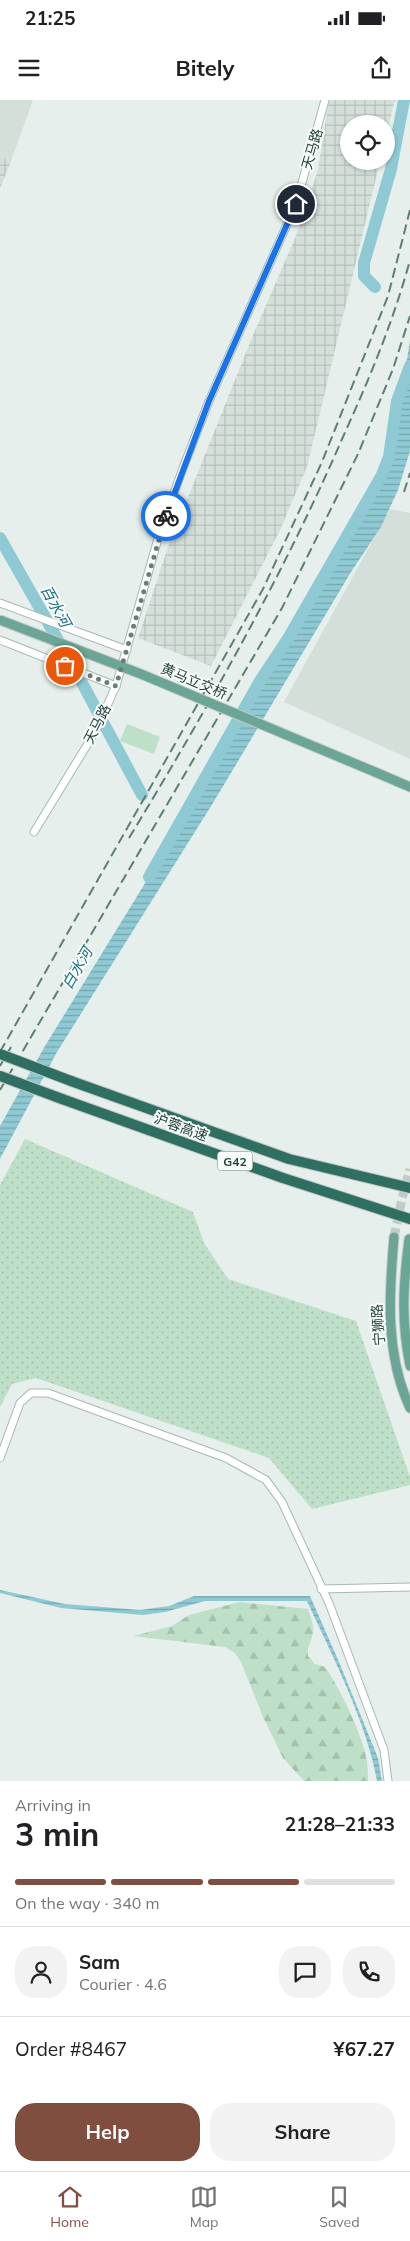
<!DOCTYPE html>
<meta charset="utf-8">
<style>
body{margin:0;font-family:Mulish,"Noto Sans SC",sans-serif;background:#f2f2f2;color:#202124;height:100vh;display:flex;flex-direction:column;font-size:19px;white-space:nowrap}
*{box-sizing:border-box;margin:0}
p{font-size:16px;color:#757577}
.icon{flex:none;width:28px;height:28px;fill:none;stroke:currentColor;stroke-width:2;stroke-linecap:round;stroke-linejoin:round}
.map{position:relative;height:1681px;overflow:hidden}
.panel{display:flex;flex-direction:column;background:#fff;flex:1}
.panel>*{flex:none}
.buttons{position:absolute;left:340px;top:15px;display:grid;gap:10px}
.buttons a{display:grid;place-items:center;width:55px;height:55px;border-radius:50%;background:#fff;box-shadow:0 1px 4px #0004;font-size:25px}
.pin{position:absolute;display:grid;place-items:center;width:42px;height:42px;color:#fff;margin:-21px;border:2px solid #fff;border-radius:50%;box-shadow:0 1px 5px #0007}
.courier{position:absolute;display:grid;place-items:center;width:50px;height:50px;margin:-25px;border:4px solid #1a73e8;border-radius:50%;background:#fff;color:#222;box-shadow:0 1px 6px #0007}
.summary em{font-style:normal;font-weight:700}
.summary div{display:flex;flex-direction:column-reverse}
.summary{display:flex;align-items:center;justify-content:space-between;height:85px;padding:0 15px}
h1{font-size:32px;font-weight:700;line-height:38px}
.bar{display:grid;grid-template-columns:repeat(4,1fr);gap:8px 5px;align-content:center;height:60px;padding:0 15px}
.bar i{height:6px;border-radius:4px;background:#e0e0e0}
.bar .current{background:#7f4e3f}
.bar p{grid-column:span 4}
.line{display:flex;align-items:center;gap:12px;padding:0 15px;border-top:1px solid #e0e0e0}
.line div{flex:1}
.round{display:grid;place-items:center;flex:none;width:52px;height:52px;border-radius:20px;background:#f2f2f2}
.cta{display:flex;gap:10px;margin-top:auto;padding:10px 15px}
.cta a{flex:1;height:58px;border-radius:20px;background:#7f4e3f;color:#fff;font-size:20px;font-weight:700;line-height:58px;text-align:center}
.cta a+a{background:#f2f2f2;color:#202124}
.status{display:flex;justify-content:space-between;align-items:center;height:35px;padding:0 25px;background:#fff;direction:ltr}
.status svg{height:14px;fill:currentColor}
header{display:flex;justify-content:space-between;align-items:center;height:65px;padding:0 15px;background:#fff;font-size:22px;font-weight:700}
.dock{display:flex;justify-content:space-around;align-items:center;height:70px;border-top:1px solid #e0e0e0;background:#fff;font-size:14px;color:#757577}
.dock a{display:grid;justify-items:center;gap:2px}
.dock .current{color:#7f4e3f}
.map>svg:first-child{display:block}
</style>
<div class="status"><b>21:25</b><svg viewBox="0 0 49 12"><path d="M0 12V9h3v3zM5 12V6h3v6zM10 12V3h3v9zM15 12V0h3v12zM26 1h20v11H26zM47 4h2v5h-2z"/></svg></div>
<header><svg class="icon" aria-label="menu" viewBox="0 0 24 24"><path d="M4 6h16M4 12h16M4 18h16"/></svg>Bitely<svg class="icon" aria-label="share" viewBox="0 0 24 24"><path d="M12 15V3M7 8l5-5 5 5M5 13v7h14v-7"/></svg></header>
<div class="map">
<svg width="410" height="1681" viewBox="0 0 410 1681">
<defs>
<pattern id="industrial-grid" width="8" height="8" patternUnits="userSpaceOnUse" patternTransform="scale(1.25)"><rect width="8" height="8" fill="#d4dfda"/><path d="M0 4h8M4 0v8" fill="none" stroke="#b6c1bc"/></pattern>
<pattern id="grass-dots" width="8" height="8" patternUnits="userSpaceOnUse" patternTransform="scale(1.25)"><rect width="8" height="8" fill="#bfe0c8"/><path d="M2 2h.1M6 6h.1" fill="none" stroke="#a4c1ad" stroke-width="1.8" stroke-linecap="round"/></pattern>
<pattern id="forest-firs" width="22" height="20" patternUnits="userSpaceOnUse" patternTransform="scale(1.25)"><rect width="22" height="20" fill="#bfe0c8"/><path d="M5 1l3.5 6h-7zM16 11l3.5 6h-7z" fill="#a4c1ad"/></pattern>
<pattern id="water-rules" width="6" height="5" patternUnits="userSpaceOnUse" patternTransform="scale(1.25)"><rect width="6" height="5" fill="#8ec9d4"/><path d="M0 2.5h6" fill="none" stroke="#74a5ad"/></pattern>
</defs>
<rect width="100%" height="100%" fill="#e6efeb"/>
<g fill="#d4dfda">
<polygon points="0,0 33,0 11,61 0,57"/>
<polygon points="390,409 410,413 410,659 284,602"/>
</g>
<g fill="url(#industrial-grid)">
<polygon points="329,0 395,0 386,35 386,24 349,24 349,61 380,61 307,367 280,430 211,566 138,538 168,447 251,240 296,136 318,70"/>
<polygon points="0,57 11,61 0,89"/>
</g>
<polygon fill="url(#grass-dots)" points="25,1039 193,1112 204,1143 228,1179 356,1221 410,1377 410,1385 312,1409 269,1358 36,1278 12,1284 0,1307 0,1085"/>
<path fill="url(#forest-firs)" d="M 240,1502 L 308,1509 C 311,1518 315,1527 312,1537 C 310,1544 307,1547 308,1556 L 315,1564 L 325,1567 C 339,1587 364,1637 367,1662 C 368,1668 368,1675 368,1681 L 304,1681 L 283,1658 L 263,1617 L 241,1562 L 235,1553 L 225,1547 L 133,1536 L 172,1526 L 189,1515 Z"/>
<polygon fill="#bfe0c8" points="127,624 160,637 154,654 120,641"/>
<g fill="url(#water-rules)">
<polygon points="410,240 410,351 398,390 381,427 351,472 213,703 57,952 0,1059 0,1026 45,946 179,728 380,380 395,337"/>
<path d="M 0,1490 L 65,1504 L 140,1510 L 169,1506 L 194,1496 L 310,1496 L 339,1562 L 378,1658 L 382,1681 L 377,1681 C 367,1623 332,1555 307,1501 L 205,1501 L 165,1512 L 143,1515 L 61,1508 L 0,1493 Z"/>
</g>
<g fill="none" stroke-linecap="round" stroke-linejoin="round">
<g stroke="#8ec9d4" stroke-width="12">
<polyline points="375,187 364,176 364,163 391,69 404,0"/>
<polyline points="0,438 80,579 142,695"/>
<polyline points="149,777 260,581 289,537 382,375 389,357 397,301 410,266"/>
</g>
<polyline stroke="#bfccc8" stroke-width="9" stroke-dasharray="9 4.5" stroke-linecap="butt" points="394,1137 402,1099 410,1069"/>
<g stroke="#a8b8b2" stroke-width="9">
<g id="minor">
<polyline points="0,503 127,550"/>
<polyline points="0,540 116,586"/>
<polyline points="34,732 95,632 116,586 159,435 183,368 209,301 296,104 325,0"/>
<polyline points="0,1358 20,1303 31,1293 48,1293 226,1358 266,1380 282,1402 329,1503 384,1650 388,1681"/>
<polyline points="321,1489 410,1487"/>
</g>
</g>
<g stroke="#c2cac8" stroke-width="11">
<g id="major">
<polyline points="375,672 410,687"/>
<path d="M 394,1137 C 389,1195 385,1254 410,1308"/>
<path d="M 409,1139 C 403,1186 401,1220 410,1266"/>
</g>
</g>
<g stroke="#c2cac8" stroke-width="12">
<g id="highway">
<polyline points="71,981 289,1059 410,1088"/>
<polyline points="62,999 283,1078 410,1119"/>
</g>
</g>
<use href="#minor" stroke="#fff" stroke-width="7"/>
<use href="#major" stroke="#6aa596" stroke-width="9"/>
<use href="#highway" stroke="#2f6f62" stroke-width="10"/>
<g stroke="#5f7d75" stroke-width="2" stroke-dasharray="10 5" stroke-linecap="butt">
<polyline points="404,392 410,373"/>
<path d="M 129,738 C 209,606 285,472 346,330 C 371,275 394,219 410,160"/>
<polyline points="0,952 263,489 322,362 388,196 410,110"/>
<polyline points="0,966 11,947"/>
<polyline points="0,990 282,508 358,354 393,269 410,216"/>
</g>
<g stroke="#c2cac8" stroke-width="11" stroke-linecap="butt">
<polyline id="major-bridge" points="0,520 141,574 375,672"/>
</g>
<g stroke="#c2cac8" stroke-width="12" stroke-linecap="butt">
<g id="highway-bridge">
<polyline points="0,954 71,981"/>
<polyline points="0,976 62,999"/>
</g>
</g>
<use href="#major-bridge" stroke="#6aa596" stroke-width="9"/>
<use href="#highway-bridge" stroke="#2f6f62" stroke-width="10"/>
</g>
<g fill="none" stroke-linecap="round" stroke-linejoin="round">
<polyline stroke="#687f78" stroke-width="5" stroke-dasharray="0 9" points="65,566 116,586 166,416"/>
<polyline stroke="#1a73e8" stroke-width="6" points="166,416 209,301 296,104"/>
</g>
<g text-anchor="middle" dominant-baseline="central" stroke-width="4" stroke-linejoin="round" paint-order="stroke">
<rect fill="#f7fbf9" stroke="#637a73" stroke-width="1" x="217.5" y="1051.5" width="35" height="19" rx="4"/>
<g font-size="12" font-weight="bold" fill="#24423a">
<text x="235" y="1061">G42</text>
</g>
<g font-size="14" fill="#24423a" stroke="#f7fbf9">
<text transform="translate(312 49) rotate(-74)">天马路</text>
<text transform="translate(194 581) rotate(23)">黄马立交桥</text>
<text transform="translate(97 624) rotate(-63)">天马路</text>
<text transform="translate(181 1027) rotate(20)">沪蓉高速</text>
<text transform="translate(378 1225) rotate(-94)">宁狮路</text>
</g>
<g font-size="15" font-style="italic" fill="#1c6f80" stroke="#f7fbf9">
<text transform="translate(56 506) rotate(61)">百水河</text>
<text transform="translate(77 868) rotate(-60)">白水河</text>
</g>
</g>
</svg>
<div class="buttons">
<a><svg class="icon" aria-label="locate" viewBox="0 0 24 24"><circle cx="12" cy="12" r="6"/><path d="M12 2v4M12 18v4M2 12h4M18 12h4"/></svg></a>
</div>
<div class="pin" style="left:65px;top:566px;background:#ea580c"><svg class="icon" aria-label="bag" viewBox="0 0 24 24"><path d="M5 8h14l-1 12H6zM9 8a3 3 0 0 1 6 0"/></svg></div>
<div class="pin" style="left:296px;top:104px;background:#1f2937"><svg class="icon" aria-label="home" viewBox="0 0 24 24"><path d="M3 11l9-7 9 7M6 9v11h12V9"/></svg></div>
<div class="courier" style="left:166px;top:416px"><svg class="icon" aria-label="bike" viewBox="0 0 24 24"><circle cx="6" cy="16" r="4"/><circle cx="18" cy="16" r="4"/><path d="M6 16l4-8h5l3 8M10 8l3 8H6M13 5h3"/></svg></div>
</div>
<section class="panel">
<div class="summary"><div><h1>3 min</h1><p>Arriving in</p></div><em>21:28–21:33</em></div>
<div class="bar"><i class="current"></i><i class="current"></i><i class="current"></i><i></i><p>On the way · 340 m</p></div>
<div class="line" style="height:90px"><a class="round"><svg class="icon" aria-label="person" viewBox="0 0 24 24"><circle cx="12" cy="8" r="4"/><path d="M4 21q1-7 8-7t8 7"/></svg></a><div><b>Sam</b><p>Courier · 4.6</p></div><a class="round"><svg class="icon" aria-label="chat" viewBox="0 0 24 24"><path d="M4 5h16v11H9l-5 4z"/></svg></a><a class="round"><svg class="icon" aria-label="phone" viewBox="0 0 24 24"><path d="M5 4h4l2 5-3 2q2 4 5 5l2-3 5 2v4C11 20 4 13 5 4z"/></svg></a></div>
<div class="line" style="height:65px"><div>Order #8467</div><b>¥67.27</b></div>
<div class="cta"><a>Help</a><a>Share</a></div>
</section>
<nav class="dock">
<a class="current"><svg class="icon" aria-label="home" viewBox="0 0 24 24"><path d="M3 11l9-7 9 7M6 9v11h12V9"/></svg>Home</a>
<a><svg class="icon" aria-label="map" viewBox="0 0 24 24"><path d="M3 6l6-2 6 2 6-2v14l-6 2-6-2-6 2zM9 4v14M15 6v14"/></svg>Map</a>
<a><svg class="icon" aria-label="saved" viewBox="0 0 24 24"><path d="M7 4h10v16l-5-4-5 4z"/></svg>Saved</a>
</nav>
